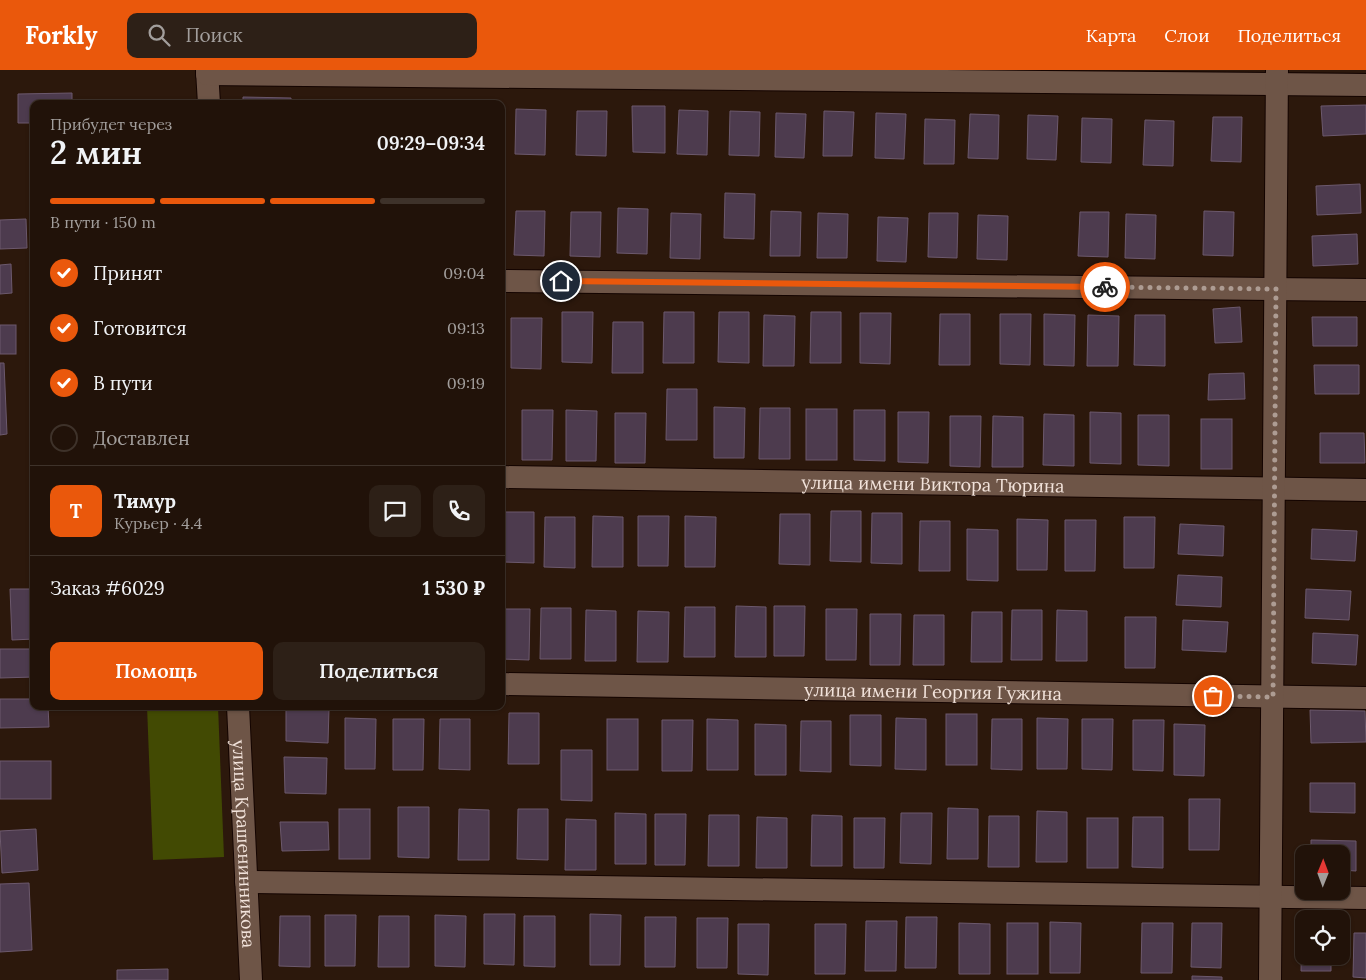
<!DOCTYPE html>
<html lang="ru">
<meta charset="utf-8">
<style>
body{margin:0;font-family:Lora,serif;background:#2d2017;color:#f1f3f6;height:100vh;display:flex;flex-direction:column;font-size:19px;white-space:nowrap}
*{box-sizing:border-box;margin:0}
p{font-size:16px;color:#a29e9c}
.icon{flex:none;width:28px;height:28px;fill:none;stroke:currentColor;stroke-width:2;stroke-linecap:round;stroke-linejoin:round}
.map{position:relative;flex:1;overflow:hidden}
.side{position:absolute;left:30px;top:30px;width:475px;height:610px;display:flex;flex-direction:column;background:#211209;border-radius:10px;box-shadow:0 1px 4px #0004,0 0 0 1px #3e322a}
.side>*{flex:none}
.needle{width:32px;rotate:1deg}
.buttons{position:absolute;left:1295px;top:775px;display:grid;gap:10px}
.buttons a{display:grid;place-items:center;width:55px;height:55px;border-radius:10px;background:#211209;box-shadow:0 1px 4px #0004,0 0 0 1px #3e322a;font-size:25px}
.pin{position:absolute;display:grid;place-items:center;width:42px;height:42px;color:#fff;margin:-21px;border:2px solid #fff;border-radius:50%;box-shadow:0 1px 5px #0007}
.courier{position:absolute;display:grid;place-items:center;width:50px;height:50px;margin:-25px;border:4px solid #ea580c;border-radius:50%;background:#fff;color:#222;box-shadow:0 1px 6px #0007}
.headline em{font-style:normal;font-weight:600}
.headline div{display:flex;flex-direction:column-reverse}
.headline{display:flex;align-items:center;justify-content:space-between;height:85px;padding:0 20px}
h1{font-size:32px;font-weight:600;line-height:38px}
.bar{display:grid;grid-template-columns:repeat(4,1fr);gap:8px 5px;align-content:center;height:60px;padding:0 20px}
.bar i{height:6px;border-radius:4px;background:#3e322a}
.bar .active{background:#ea580c}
.bar p{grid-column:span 4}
.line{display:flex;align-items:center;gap:12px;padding:0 20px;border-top:1px solid #3e322a}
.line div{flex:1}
.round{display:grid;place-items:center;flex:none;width:52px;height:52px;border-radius:10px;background:#2d2017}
ol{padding:0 20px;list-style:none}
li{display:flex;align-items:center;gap:15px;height:55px}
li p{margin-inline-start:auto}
li .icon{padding:5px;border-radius:50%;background:#ea580c;color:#fff;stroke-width:4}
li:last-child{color:#a29e9c}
li i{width:28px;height:28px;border:2px solid #3e322a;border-radius:50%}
.primary-button{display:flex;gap:10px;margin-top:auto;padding:10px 20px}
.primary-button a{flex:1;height:58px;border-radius:10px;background:#ea580c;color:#fff;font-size:20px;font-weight:600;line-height:58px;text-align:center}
.primary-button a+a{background:#2d2017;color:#f1f3f6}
header{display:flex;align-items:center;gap:30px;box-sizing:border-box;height:70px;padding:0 25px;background:#ea580c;color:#fff}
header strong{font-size:24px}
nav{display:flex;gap:28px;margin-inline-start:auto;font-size:18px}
.search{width:350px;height:45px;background:#2d2017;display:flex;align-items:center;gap:12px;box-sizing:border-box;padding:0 18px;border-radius:10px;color:#a29e9c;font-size:19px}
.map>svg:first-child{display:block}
</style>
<header>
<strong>Forkly</strong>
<div class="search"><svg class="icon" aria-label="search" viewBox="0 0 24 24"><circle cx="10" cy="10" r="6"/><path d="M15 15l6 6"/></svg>Поиск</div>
<nav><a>Карта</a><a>Слои</a><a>Поделиться</a></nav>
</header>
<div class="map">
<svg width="1366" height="910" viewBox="0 0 1366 910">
<rect width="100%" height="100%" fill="#2c180c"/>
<polygon fill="#424a03" points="147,636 218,636 224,787 153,790"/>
<g fill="#4d3b4e" stroke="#6c596d">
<polygon points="72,23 72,34 34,34 34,53 18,53 18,24"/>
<polygon points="243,27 291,28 291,34 243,34"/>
<polygon points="1366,35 1366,64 1323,66 1321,36"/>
<polygon points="632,36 665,36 665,83 633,82"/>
<polygon points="516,39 546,40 545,85 515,84"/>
<polygon points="679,40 708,41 707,85 677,84"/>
<polygon points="577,41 607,41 606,86 576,85"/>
<polygon points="730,41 760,42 759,86 729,85"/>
<polygon points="824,41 854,42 852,86 823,86"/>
<polygon points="776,43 806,44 804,88 775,87"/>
<polygon points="876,43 906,44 904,89 875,88"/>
<polygon points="970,44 999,45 998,89 968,88"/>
<polygon points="1028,45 1058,46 1056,90 1027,89"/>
<polygon points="1213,47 1242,47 1241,92 1211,91"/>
<polygon points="1082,48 1112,49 1111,93 1081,92"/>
<polygon points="925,49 955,50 954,94 924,94"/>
<polygon points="1145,50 1174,51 1173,96 1143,95"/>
<polygon points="1360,114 1361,143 1317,145 1316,116"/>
<polygon points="725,123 755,124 754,169 724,168"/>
<polygon points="618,138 648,139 647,184 617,183"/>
<polygon points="516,141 545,141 544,186 514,185"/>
<polygon points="771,141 801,142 800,186 770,186"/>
<polygon points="1204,141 1234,142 1233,186 1203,185"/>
<polygon points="571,142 601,142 600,187 570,186"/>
<polygon points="1080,142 1109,142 1108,187 1078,186"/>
<polygon points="671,143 701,144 700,189 670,188"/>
<polygon points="818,143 848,144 847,188 817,188"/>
<polygon points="929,143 958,143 957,188 928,187"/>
<polygon points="1126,144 1156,145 1155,189 1125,188"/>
<polygon points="978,145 1008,146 1007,190 977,189"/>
<polygon points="878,147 908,148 906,192 877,191"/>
<polygon points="26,149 27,178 0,179 0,150"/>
<polygon points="1357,164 1358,194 1313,196 1312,166"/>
<polygon points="11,194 12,223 0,224 0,195"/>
<polygon points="1240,237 1242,272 1215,273 1213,239"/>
<polygon points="562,242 593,242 592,293 562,292"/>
<polygon points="664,242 694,242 694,293 663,293"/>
<polygon points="719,242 749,242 749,293 718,292"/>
<polygon points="811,242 841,242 841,293 810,293"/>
<polygon points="860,243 891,243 890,294 860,293"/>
<polygon points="940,244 970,244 970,295 939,295"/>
<polygon points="1000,244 1031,244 1030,295 1000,294"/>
<polygon points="1044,244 1075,245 1074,296 1044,295"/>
<polygon points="764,245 795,246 794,296 763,296"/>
<polygon points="1088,245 1119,246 1118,296 1087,296"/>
<polygon points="1135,245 1165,245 1165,296 1134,295"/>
<polygon points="1312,247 1357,247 1357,276 1313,276"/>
<polygon points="511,248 542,248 541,299 511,298"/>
<polygon points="613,252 643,252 643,303 612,303"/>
<rect x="0" y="255" width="16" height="29"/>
<polygon points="0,293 4,293 7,364 0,365"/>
<polygon points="1314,295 1359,295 1359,324 1315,324"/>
<polygon points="1244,303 1245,329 1208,330 1209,304"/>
<polygon points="667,319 697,319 697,370 666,370"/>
<polygon points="714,337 745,338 744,388 714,388"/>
<polygon points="760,338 790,338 790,389 759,389"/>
<rect x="806" y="339" width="31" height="51"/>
<polygon points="522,340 553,340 552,390 522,390"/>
<polygon points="566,340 597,341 596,391 566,391"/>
<polygon points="854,340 885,340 885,391 854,390"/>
<polygon points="898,342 929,342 928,393 898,392"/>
<polygon points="1090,342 1121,343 1121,394 1090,393"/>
<polygon points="615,343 646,343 645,393 615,393"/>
<polygon points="1044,344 1074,345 1074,396 1043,395"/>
<polygon points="1138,345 1169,345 1169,396 1138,395"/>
<polygon points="950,346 981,346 980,397 950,396"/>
<polygon points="993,346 1023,347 1023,397 992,397"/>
<rect x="1201" y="349" width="31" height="50"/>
<polygon points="1320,363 1364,363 1365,393 1320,393"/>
<polygon points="831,441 861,441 861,492 830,491"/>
<polygon points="504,442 534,442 534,493 503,492"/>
<polygon points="872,443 902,443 902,494 871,493"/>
<polygon points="780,444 810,444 810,495 779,494"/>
<polygon points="593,446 623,447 623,497 592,497"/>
<polygon points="638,446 669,446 668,496 638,496"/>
<polygon points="685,446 716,447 715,497 685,497"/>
<polygon points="545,447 575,447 575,498 544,497"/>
<polygon points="1124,447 1155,447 1154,498 1124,498"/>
<polygon points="1017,449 1048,450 1047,500 1017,500"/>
<polygon points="1065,450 1096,450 1095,501 1065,501"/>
<polygon points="920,451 950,451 950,501 919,501"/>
<polygon points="1180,454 1224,456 1223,486 1178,484"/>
<polygon points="967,459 998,460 998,511 967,510"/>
<polygon points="1312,459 1357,461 1355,491 1311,489"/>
<polygon points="1178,505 1222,507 1221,537 1176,535"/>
<polygon points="10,519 32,519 34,569 12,570"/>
<polygon points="1306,519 1351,521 1349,550 1305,548"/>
<polygon points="736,536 766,537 766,587 735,587"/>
<polygon points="774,536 805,536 804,586 774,586"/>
<polygon points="685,537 715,537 715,587 684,587"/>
<polygon points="541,538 571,538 571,589 540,589"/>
<polygon points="501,539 530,539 529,590 501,589"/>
<polygon points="826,539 857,539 856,590 826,590"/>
<polygon points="586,540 616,541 616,591 585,591"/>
<polygon points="1012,540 1042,540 1042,590 1011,590"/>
<polygon points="1057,540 1087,541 1087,591 1056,591"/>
<polygon points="638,541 669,542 668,592 637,592"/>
<polygon points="972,542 1002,542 1002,592 971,592"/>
<polygon points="870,544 901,544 900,595 870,595"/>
<polygon points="914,545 944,545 944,595 913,595"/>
<polygon points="1125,547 1156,547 1155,598 1125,598"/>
<polygon points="1183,550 1228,552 1226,582 1182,580"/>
<polygon points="1313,563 1358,565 1356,595 1312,593"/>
<polygon points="0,579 34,579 34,607 0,608"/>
<polygon points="0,629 34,629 34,636 48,636 49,657 0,658"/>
<polygon points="286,638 329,639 328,673 286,671"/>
<polygon points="1310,640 1365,641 1366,672 1311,673"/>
<polygon points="509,643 539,643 539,694 508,694"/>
<rect x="946" y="644" width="31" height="51"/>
<polygon points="850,645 881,645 881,696 850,695"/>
<polygon points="345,648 376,649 375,699 345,699"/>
<polygon points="896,648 926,649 926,700 895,699"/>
<polygon points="1037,648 1068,649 1067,699 1037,699"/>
<polygon points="393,649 424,649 423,700 393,700"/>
<polygon points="440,649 470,649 470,700 439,699"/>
<rect x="607" y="649" width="31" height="51"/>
<polygon points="707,649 738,650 738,700 707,700"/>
<polygon points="992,649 1022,649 1022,700 991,699"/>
<polygon points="1082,649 1113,649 1112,700 1082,699"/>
<polygon points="662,650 693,650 692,701 662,701"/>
<polygon points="1133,650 1164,650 1163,701 1133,700"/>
<polygon points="801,651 831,651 831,702 800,701"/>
<polygon points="755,654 786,655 786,705 755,705"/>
<polygon points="1174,654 1205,655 1204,706 1174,705"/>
<polygon points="561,680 592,680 592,731 561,730"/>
<polygon points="284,687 327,688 326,724 285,723"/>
<rect x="0" y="691" width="51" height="38"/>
<polygon points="1310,713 1355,713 1355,743 1310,742"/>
<polygon points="1189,729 1220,729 1219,780 1189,780"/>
<polygon points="398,737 429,737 429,788 398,787"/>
<polygon points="948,738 978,739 978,789 947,789"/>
<rect x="339" y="739" width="31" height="50"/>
<polygon points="459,739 489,740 489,790 458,790"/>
<polygon points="518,739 548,739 548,790 517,789"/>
<polygon points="1037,741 1067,742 1067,792 1036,792"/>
<polygon points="615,743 646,744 646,794 615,794"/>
<polygon points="901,743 932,743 931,794 900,793"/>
<polygon points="655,744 686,744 685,795 655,795"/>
<polygon points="709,745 739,745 739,796 708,796"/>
<polygon points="812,745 842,746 842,796 811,796"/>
<polygon points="989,746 1019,746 1019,797 988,797"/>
<polygon points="757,747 787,748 787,798 756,798"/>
<polygon points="1133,747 1163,747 1163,798 1132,797"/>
<polygon points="854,748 885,748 884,798 854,798"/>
<rect x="1087" y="748" width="31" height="50"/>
<polygon points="566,749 596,750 596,800 565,800"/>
<polygon points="280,752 328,752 329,780 282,781"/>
<polygon points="36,759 38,800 2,803 0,761"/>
<polygon points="1311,770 1356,771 1356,801 1341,800 1341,784 1311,784"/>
<polygon points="29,813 32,880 0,882 0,814"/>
<polygon points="484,844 515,844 514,895 484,894"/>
<polygon points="590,844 621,845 620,895 590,895"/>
<polygon points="325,845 356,845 355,896 325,896"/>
<polygon points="435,845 466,846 465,897 435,896"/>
<polygon points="280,846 310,846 310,897 279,896"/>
<polygon points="379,846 409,846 409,897 378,897"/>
<polygon points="524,846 555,846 555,897 524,896"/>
<polygon points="645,847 676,847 675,897 645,897"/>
<polygon points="906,847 937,847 936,898 905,898"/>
<polygon points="697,848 728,848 727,898 697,898"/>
<polygon points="866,851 897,851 896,901 865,901"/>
<polygon points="1050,852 1081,853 1080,903 1050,903"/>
<polygon points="959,853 990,854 990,904 959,904"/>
<rect x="1007" y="853" width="31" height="51"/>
<polygon points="1142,853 1173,853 1172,903 1141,903"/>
<polygon points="1192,853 1222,853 1221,898 1191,897"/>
<polygon points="738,854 769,854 768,905 738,904"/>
<polygon points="815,854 846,854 845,904 815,904"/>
<polygon points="1302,856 1304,886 1331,886 1331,901 1301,901"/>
<polygon points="1354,863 1366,863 1366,908 1353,907"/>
<polygon points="168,899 168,910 117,910 117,900"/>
<polygon points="1192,906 1222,907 1222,910 1192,910"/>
</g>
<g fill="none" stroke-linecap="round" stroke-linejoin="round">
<g stroke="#140400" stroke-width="24">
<g id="street">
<polyline points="207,0 209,34"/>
<polyline points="207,4 1366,15"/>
<polyline points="501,211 1366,220"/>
<path id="s1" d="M 501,407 L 1366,420"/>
<path id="s2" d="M 501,614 L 1366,628"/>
<path id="s3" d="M 238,636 L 251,910"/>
<polyline points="246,812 1366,828"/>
<polyline points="1270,910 1277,0"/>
</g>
</g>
<use href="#street" stroke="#6e5547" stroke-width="22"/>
</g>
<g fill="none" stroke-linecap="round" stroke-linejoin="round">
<polyline stroke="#ad9c93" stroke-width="5" stroke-dasharray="0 9" points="1105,217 1276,219 1273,627 1213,626"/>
<polyline stroke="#ea580c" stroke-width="6" points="561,211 1105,217"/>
</g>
<g text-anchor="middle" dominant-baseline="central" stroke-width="5" stroke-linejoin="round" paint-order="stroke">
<g font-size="18" fill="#f2e3db" stroke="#220f04">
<text stroke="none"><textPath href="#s1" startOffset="432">улица имени Виктора Тюрина</textPath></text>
<text stroke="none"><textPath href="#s2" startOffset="432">улица имени Георгия Гужина</textPath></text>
<text stroke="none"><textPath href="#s3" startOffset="138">улица Крашенинникова</textPath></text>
</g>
</g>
</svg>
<div class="buttons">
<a><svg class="needle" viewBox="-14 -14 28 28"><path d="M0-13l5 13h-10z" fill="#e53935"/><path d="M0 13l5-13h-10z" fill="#a29e9c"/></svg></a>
<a><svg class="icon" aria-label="locate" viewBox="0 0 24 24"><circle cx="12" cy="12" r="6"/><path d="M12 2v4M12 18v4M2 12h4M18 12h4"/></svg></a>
</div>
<div class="pin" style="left:1213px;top:626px;background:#ea580c"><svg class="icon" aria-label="bag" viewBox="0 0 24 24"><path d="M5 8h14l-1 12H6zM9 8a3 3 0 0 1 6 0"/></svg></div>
<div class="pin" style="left:561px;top:211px;background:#1f2937"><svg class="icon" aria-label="home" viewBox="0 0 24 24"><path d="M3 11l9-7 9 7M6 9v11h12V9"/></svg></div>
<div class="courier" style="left:1105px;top:217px"><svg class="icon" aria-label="bike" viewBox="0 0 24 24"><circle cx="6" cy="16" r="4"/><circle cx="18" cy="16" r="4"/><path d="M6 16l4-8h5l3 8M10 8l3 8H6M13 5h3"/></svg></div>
<section class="side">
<div class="headline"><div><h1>2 мин</h1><p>Прибудет через</p></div><em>09:29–09:34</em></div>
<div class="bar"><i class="active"></i><i class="active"></i><i class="active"></i><i></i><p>В пути · 150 m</p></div>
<ol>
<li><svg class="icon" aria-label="check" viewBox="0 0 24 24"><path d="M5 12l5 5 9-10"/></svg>Принят<p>09:04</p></li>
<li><svg class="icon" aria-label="check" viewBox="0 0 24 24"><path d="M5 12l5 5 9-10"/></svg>Готовится<p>09:13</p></li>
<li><svg class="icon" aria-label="check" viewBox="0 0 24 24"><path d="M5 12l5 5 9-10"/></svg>В пути<p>09:19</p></li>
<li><i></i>Доставлен</li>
</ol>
<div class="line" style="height:90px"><b class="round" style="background:#ea580c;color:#fff">Т</b><div><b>Тимур</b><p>Курьер · 4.4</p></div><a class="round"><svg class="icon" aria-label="chat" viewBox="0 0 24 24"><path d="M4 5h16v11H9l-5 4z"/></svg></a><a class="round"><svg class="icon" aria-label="phone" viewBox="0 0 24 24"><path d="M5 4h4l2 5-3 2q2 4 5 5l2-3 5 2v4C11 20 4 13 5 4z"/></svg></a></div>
<div class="line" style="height:65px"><div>Заказ #6029</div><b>1 530 ₽</b></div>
<div class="primary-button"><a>Помощь</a><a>Поделиться</a></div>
</section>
</div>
